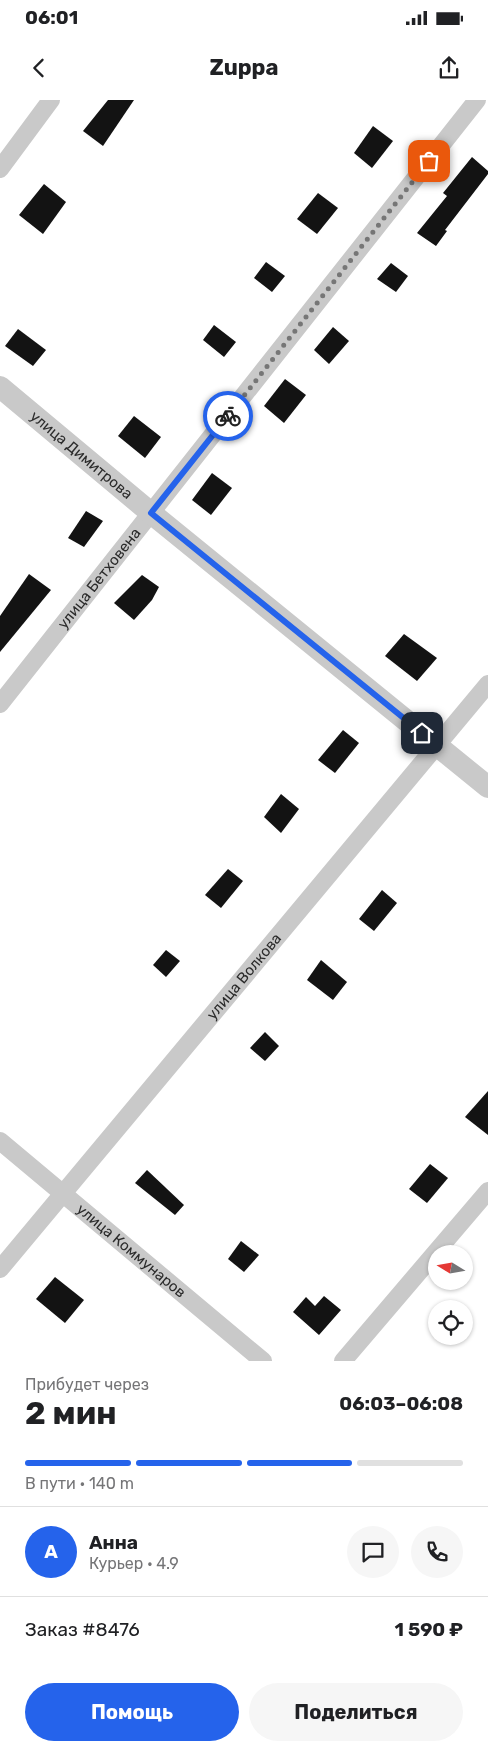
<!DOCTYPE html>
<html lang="ru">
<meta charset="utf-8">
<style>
body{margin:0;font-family:Rubik,sans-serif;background:#f6f6f6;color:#202124;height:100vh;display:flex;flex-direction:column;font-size:19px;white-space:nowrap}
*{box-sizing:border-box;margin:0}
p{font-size:16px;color:#757577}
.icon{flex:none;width:28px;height:28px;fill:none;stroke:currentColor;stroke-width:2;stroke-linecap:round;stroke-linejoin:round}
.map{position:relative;height:1261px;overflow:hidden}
.side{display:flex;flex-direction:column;background:#fff;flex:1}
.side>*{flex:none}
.needle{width:32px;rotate:281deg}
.tools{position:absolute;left:428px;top:1145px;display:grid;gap:10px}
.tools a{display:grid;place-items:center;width:45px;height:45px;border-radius:50%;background:#fff;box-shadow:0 1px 4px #0004;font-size:25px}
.pin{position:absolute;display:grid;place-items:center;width:42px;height:42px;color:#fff;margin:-21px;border-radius:10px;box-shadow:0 2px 8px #0006}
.courier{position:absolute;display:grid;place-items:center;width:50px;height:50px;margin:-25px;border:4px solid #2563eb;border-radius:50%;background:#fff;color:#222;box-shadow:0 1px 6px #0007}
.head em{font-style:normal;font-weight:700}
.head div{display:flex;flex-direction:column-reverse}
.head{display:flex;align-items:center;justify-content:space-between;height:85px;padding:0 25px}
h1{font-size:32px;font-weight:700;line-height:38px}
.bar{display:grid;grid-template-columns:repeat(4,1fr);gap:8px 5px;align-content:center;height:60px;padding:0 25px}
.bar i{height:6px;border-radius:4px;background:#e0e0e0}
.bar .active{background:#2563eb}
.bar p{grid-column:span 4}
.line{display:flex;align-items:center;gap:12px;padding:0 25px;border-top:1px solid #e0e0e0}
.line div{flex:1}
.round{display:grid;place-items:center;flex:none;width:52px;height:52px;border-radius:26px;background:#f6f6f6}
.primary-button{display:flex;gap:10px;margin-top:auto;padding:10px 25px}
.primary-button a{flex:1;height:58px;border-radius:30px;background:#2563eb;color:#fff;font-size:20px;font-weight:700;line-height:58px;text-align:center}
.primary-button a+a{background:#f6f6f6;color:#202124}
.status{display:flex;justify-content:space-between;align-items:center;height:35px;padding:0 25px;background:#fff;direction:ltr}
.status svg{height:14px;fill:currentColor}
header{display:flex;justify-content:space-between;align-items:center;height:65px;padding:0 25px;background:#fff;font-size:22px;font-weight:700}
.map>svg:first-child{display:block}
</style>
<div class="status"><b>06:01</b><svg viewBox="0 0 49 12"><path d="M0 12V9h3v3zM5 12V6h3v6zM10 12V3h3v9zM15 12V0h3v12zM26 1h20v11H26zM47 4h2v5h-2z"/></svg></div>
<header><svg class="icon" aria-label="back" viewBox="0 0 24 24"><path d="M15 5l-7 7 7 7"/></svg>Zuppa<svg class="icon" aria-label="share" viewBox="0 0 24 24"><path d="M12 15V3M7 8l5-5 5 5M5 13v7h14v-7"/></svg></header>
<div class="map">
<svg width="488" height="1261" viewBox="0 0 488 1261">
<rect width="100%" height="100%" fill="#fff"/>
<g fill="#131313">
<polygon points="108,0 134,0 103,46 83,31"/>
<polygon points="373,26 393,41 372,68 354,53"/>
<polygon points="472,57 488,71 488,74 445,130 447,131 436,146 417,133 447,96 443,93"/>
<polygon points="44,84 66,102 43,134 19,115"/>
<polygon points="318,93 338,108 317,134 297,119"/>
<polygon points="266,162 285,176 272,192 254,178"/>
<polygon points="391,163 408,176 396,192 377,179"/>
<polygon points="214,225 236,242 224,257 203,240"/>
<polygon points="333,227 349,241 329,264 314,250"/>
<polygon points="18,229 46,250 33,266 5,246"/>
<polygon points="285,279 306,295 284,323 264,306"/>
<polygon points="134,316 161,337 145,358 118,336"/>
<polygon points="212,373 232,388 211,415 192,400"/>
<polygon points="86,411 103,421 84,447 68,438"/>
<polygon points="29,474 51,490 0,552 0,516"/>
<polygon points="142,475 159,487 152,500 134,520 114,503"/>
<polygon points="404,534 437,558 417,581 385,556"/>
<polygon points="343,630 359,643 335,673 318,660"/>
<polygon points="281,694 299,709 281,733 264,717"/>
<polygon points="228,769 243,781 221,808 205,795"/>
<polygon points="382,790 397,803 374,831 359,819"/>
<polygon points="166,850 180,861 166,877 153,865"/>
<polygon points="321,860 347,882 333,900 307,880"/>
<polygon points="265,932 279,946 265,961 250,948"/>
<polygon points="488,991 488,1035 465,1017"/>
<polygon points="430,1064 448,1078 427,1103 409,1089"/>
<polygon points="147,1070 184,1105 175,1115 135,1083"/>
<polygon points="241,1141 259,1155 244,1172 228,1159"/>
<polygon points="55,1177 84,1200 65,1223 36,1199"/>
<polygon points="324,1196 341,1210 319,1235 293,1212 306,1197 315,1206"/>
</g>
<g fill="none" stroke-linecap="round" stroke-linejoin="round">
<g stroke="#c9c9c9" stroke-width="18">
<polyline points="0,69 51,0"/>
<path id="s1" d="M 0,604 L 477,0"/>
<path id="s2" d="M 0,1041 L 263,1261"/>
<path id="s3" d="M 0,1169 L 488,584"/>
<polyline points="343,1261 488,1091"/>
</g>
<path stroke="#c9c9c9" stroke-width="22" id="s4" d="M 0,287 L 151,413 L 488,687"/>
</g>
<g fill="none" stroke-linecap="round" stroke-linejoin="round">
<polyline stroke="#767676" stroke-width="5" stroke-dasharray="0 9" points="228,316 429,61"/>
<polyline stroke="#2563eb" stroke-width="6" points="228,316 151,413 422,633"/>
</g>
<g text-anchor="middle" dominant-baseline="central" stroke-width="5" stroke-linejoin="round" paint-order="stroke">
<g font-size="15" fill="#2c2c2c" stroke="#fff">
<text stroke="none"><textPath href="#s4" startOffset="106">улица Димитрова</textPath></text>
<text stroke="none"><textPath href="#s1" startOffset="160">улица Бетховена</textPath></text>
<text stroke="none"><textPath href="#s3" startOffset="381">улица Волкова</textPath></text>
<text stroke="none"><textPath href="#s2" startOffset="171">улица Коммунаров</textPath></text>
</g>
</g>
</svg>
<div class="tools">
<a><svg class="needle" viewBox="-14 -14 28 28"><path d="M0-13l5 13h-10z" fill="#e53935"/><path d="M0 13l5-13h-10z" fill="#757577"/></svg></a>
<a><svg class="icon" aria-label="locate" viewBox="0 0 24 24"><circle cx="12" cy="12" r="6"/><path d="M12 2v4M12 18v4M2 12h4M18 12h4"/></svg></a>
</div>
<div class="pin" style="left:429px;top:61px;background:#ea580c"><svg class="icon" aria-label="bag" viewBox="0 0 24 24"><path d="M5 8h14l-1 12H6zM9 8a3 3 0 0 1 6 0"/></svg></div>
<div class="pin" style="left:422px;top:633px;background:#1f2937"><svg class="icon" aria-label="home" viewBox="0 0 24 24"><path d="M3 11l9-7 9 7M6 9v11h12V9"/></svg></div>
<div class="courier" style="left:228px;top:316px"><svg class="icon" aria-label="bike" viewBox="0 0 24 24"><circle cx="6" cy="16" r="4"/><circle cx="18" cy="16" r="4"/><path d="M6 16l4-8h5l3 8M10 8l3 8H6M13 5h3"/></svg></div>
</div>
<section class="side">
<div class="head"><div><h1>2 мин</h1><p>Прибудет через</p></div><em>06:03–06:08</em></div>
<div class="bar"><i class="active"></i><i class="active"></i><i class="active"></i><i></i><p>В пути · 140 m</p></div>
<div class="line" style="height:90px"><b class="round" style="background:#2563eb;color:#fff">А</b><div><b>Анна</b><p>Курьер · 4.9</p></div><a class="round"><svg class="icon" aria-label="chat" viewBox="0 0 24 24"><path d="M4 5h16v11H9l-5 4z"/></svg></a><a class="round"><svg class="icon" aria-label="phone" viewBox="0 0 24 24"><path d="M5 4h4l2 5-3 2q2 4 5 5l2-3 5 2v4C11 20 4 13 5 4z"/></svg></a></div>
<div class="line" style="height:65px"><div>Заказ #8476</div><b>1 590 ₽</b></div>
<div class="primary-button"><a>Помощь</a><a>Поделиться</a></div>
</section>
